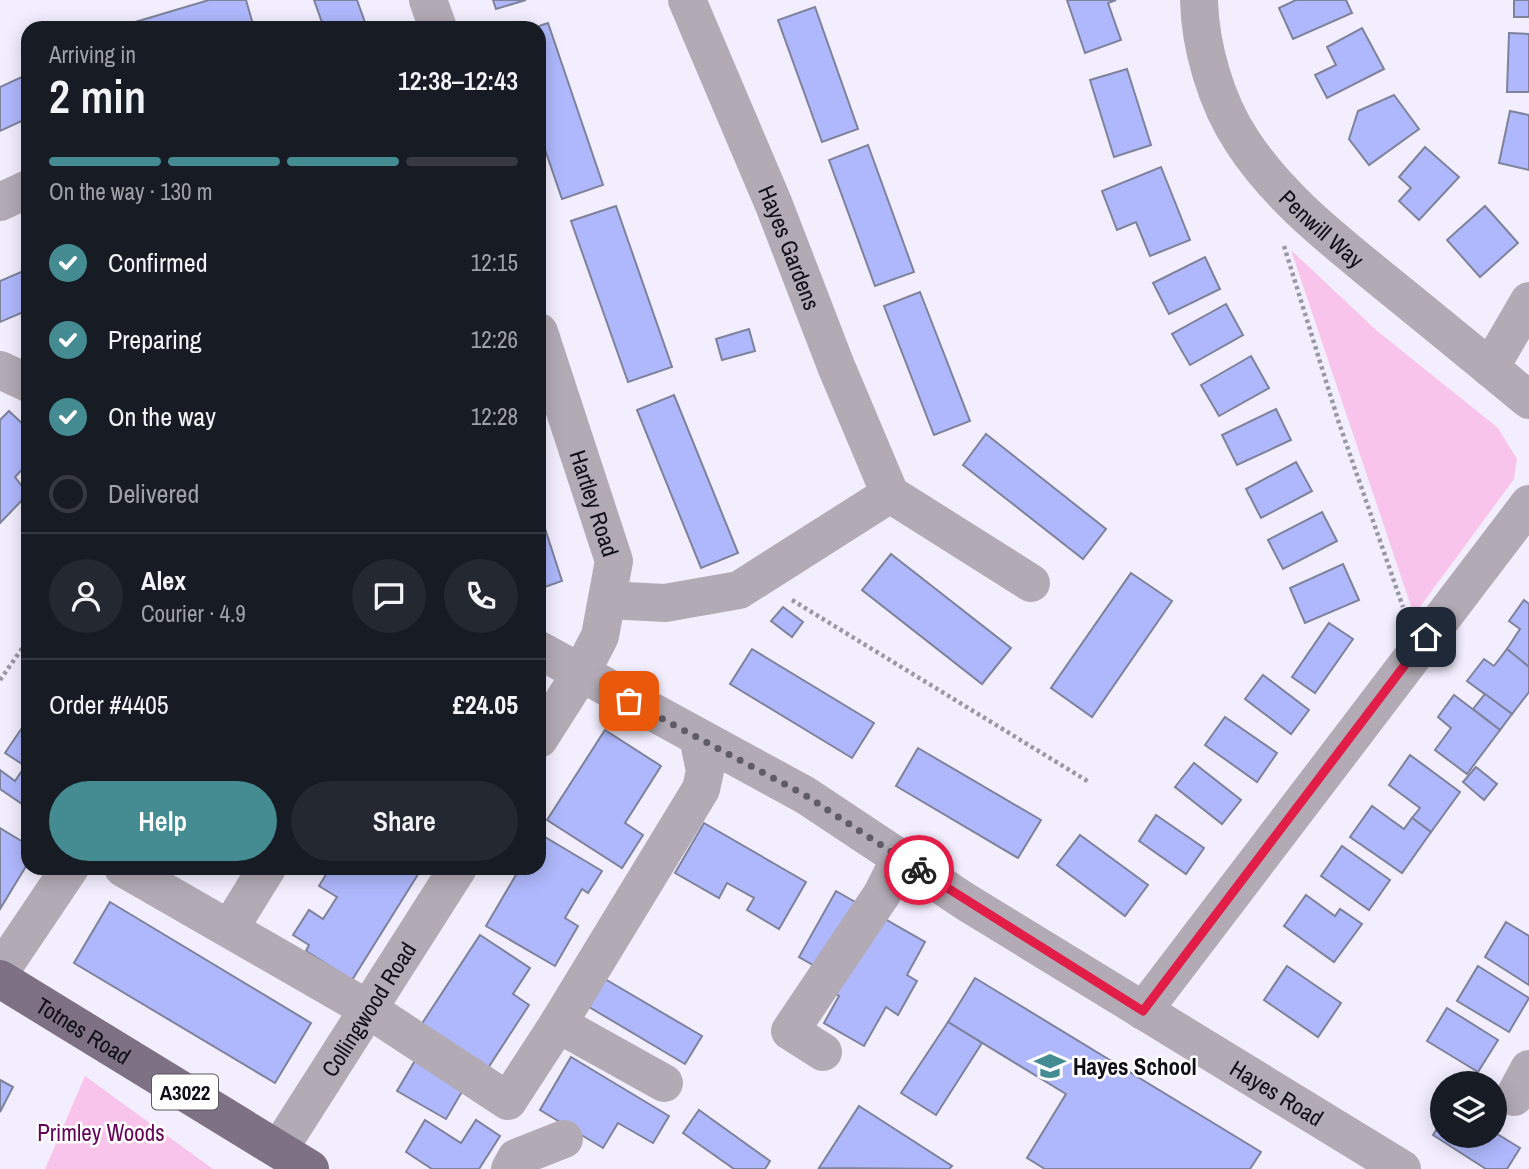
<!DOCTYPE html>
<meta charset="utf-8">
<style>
body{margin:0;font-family:"Archivo Narrow",sans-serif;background:#242831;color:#f1f3f6;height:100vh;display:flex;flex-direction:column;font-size:26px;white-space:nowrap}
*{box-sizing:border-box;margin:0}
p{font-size:23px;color:#9ea1a6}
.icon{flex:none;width:38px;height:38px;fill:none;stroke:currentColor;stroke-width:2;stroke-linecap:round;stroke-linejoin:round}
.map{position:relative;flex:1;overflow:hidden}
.side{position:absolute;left:21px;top:21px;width:525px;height:854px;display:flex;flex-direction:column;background:#171b24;border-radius:21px;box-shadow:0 4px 18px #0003}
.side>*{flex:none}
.tools{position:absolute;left:1430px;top:1071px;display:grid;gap:14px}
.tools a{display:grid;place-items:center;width:77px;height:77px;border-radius:50%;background:#171b24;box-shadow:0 4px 18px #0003;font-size:35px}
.pin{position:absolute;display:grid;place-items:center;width:60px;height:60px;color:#fff;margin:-30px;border-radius:14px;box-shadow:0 4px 10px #0006}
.courier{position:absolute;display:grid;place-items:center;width:70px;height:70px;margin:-35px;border:5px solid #e11d48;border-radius:50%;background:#fff;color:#222;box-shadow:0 2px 9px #0007}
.summary em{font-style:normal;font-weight:600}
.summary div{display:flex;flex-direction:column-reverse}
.summary{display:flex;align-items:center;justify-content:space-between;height:119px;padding:0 28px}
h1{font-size:46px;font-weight:600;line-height:52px}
.bar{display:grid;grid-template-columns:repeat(4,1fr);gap:10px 7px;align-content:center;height:84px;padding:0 28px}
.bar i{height:9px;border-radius:5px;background:#363941}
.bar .active{background:#448c91}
.bar p{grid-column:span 4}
.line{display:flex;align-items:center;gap:18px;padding:0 28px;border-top:2px solid #363941}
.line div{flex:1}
.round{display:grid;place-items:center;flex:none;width:74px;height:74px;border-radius:37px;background:#242831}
ol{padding:0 28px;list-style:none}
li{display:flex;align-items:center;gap:21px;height:77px}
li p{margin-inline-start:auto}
li .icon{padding:7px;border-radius:50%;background:#448c91;color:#fff;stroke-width:4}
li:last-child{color:#9ea1a6}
li i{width:38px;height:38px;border:4px solid #363941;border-radius:50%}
.button{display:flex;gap:14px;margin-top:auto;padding:14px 28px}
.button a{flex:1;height:80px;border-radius:42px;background:#448c91;color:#fff;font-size:28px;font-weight:600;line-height:80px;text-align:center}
.button a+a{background:#242831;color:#f1f3f6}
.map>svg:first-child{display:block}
</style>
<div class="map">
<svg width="1529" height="1169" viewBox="0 0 1529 1169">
<rect width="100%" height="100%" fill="#f2eefe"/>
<g fill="#f9c4ec">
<polygon points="1291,250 1376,330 1498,428 1517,459 1514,479 1414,615"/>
<polygon points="85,1076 213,1169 45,1169"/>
</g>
<g fill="#afb8fc" stroke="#7e829a" stroke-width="2">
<polygon points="209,0 246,0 254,28 125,28 125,25"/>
<polygon points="314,0 357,0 367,28 324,28"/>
<polygon points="493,0 526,0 496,9"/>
<polygon points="1067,0 1116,0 1108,3 1121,40 1085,53"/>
<polygon points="1346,0 1352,13 1293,39 1279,8 1296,0"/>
<rect x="1514" y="0" width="15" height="17"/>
<polygon points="815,7 858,129 822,142 778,20"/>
<polygon points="548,23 603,185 562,199 539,132 539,28 533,28"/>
<polygon points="1362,28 1384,69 1327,98 1315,75 1336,65 1327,47"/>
<polygon points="1509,33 1529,34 1529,92 1507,92"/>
<polygon points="1127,69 1151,145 1114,157 1090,80"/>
<polygon points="28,74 28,118 0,131 0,87"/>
<polygon points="1394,95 1419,129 1369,165 1349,139 1358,111"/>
<polygon points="1510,111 1529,115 1529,170 1499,163"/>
<polygon points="868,145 914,272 875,286 829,160"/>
<polygon points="1425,147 1459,177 1419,220 1399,201 1411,188 1399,177"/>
<polygon points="1161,167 1190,240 1150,256 1136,222 1117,230 1102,191"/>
<polygon points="616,206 672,367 628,382 571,221"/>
<polygon points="1485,206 1518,243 1480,277 1447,240"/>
<polygon points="1205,257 1220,289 1169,314 1153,283"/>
<polygon points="28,269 28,310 0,322 0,281"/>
<polygon points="920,292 970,421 934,435 884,306"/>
<polygon points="1226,304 1243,335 1190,365 1172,334"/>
<polygon points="749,329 755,351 722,360 716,339"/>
<polygon points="1251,356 1269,388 1219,416 1201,385"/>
<polygon points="674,395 738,553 701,568 637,410"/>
<polygon points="1276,409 1291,440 1237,465 1222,435"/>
<polygon points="9,411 28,429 28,463 15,477 28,494 0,523 0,420"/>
<polygon points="986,434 1106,529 1083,559 963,465"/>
<polygon points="1296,462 1312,491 1261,518 1246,489"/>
<polygon points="539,510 562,581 539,589"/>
<polygon points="1322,512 1337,541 1283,569 1268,540"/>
<polygon points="891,554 1011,648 982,684 862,590"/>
<polygon points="1343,564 1359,600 1305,623 1290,588"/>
<polygon points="1131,573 1172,601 1092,717 1051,688"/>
<polygon points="1524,600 1529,604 1529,667 1507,649 1520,629 1509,621"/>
<polygon points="783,607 803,622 792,637 771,621"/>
<polygon points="1329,623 1353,639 1315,693 1292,677"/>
<polygon points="752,649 874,723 852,758 730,684"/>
<polygon points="1507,649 1529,667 1529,692 1512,714 1467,681 1484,659 1494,666"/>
<polygon points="1263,675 1309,710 1291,734 1245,699"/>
<polygon points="1485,694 1512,714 1500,730 1473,709"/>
<polygon points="1454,695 1500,730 1467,774 1435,750 1451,728 1438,717"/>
<polygon points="1225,717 1277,753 1257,782 1205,745"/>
<polygon points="28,719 28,808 0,789 0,770 15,781 25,766 5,753"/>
<polygon points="605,730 661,766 625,823 643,835 622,868 547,820"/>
<polygon points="918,748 1041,820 1018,858 896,786"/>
<polygon points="1410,755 1460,792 1431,832 1412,818 1420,808 1389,785"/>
<polygon points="1194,763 1241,800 1222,824 1175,787"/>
<polygon points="1476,767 1497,784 1484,800 1463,782"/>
<polygon points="1372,806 1404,829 1412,818 1431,832 1402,873 1350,837"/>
<polygon points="1156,815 1204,848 1186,874 1139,841"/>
<polygon points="704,823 806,882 779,929 747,910 754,898 727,883 719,898 675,873"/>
<polygon points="0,828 28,845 28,863 0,909"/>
<polygon points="540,834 602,871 588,893 582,889 565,918 578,926 555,966 486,926 520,868 539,868"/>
<polygon points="1080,835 1148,885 1125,916 1057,865"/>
<polygon points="1342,846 1390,880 1369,910 1321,876"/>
<polygon points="330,868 422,868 352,980 306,951 309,945 293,935 309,910 323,919 337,897 319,886"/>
<polygon points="836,891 925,942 907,975 917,981 898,1015 886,1007 864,1046 824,1023 839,996 827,989 834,977 799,957"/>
<polygon points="1306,895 1335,916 1340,909 1362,924 1334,962 1284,926"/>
<polygon points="110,902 311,1023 275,1083 74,963"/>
<polygon points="1506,922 1529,936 1529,985 1485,957"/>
<polygon points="480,935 530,968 513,994 529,1005 488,1068 421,1025"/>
<polygon points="1287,966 1341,1003 1318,1037 1264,1000"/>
<polygon points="1478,966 1529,998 1509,1032 1457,1001"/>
<polygon points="975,978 1261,1152 1250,1169 1045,1169 1027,1158 1066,1094 948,1022"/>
<polygon points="605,979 702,1036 685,1064 589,1007"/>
<polygon points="1447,1008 1498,1040 1478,1072 1427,1041"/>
<polygon points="948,1022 982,1043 936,1115 901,1093"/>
<polygon points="419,1054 467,1083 446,1119 397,1091"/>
<polygon points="571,1057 669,1116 653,1143 618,1123 603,1148 540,1110"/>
<polygon points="0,1080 13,1087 0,1112"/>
<polygon points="859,1106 952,1166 949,1169 819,1168"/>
<polygon points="699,1110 770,1161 765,1169 734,1169 683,1133"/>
<polygon points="425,1120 461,1143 476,1120 500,1136 479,1169 432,1169 406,1152"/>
<polygon points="1442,1121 1442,1136 1494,1136 1494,1132 1520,1148 1507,1169 1486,1169 1433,1135"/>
</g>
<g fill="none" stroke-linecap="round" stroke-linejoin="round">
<g stroke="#9a97a4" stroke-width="4.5" stroke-dasharray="3.5 3.5" stroke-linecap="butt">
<polyline points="1284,246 1339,423 1403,607"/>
<polyline points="792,600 1089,782"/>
<polyline points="0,680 28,640"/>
</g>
<g stroke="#b2abb5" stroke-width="38">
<polyline points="428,0 438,28"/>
<path id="s1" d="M 687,0 L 774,205 L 836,366 L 890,494 L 1031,583"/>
<path id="s2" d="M 1199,0 C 1200,46 1216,102 1242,141 C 1278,197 1334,240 1385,282 C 1433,321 1481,360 1529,400"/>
<polyline points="0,202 28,189"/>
<path id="s3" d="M 539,332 L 614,561 L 600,636 L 581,673 L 539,739"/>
<polyline points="1490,368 1529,301"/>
<polyline points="0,370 28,383"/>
<polyline points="607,600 665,603 739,590 890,494"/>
<path id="s4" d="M 539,650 L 805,795 L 966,902 L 1402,1169"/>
<polyline points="123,868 368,1009 508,1101 558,1024 664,1083"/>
<polyline points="230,928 267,868"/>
<polyline points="0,972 70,868"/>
<polyline points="1143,1011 1529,504"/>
<polyline points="558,1024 701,789 705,771 698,737"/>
<polyline points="823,1052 790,1031 882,894 900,858"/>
<polyline points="1514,1097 1529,1069"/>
<path id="s5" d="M 279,1149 L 458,868"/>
<polyline points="510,1169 516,1158 564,1139"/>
</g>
<path stroke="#7e7183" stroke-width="38" id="s6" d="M 0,979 L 310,1169"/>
</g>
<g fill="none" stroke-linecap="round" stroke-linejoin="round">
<polyline stroke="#5f5c68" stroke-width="7" stroke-dasharray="0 12.6" points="629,701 805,795 919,870"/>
<polyline stroke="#e11d48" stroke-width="9" points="919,870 1143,1011 1426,637"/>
</g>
<defs>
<g id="school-bare" transform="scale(2.415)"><path d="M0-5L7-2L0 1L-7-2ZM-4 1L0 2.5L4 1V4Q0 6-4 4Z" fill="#448c91" stroke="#fefefe" stroke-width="2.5" paint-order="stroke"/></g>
</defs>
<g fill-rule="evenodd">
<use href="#school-bare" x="1050" y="1066"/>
</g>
<g text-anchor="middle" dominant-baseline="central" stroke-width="5" stroke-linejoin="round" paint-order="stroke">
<rect fill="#fefefe" stroke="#57565c" stroke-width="2" x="152" y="1074.5" width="66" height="35" rx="5"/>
<g font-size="21" font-weight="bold" fill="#100e17">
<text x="185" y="1092">A3022</text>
</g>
<g font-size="23" fill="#100e17" stroke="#fefefe">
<text stroke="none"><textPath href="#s2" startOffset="268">Penwill Way</textPath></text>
<text stroke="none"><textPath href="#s1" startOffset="268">Hayes Gardens</textPath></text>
<text stroke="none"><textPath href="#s3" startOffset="180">Hartley Road</textPath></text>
<text stroke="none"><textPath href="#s5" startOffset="166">Collingwood Road</textPath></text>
<text stroke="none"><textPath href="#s6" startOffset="98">Totnes Road</textPath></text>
<text stroke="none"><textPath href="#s4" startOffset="861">Hayes Road</textPath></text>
</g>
<g font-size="23" font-weight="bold" fill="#100e17" stroke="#fefefe" text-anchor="start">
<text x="1073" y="1066">Hayes School</text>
</g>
<g font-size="23" fill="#660558" stroke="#fefefe">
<text x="101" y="1132">Primley Woods</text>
</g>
</g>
</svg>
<div class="tools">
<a><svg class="icon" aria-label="layers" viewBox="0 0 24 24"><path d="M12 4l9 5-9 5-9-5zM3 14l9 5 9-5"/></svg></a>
</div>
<div class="pin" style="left:629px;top:701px;background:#ea580c"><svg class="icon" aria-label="bag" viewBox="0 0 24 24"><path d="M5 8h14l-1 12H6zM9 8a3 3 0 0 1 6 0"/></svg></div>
<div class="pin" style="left:1426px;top:637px;background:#1f2937"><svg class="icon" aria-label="home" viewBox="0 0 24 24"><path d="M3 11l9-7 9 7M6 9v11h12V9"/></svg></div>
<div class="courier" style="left:919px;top:870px"><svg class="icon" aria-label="bike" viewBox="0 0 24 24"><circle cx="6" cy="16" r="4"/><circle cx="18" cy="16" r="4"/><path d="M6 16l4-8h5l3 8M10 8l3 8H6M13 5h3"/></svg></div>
<section class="side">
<div class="summary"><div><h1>2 min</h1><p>Arriving in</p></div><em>12:38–12:43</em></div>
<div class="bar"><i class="active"></i><i class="active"></i><i class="active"></i><i></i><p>On the way · 130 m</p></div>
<ol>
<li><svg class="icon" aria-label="check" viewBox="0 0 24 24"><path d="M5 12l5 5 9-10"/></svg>Confirmed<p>12:15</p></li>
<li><svg class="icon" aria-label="check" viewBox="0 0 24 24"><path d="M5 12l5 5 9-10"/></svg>Preparing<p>12:26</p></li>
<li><svg class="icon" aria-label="check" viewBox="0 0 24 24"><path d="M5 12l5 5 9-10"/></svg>On the way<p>12:28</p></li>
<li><i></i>Delivered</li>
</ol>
<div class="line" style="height:126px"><a class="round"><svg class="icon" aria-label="person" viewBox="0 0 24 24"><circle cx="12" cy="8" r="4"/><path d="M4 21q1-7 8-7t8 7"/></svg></a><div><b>Alex</b><p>Courier · 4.9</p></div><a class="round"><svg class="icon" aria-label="chat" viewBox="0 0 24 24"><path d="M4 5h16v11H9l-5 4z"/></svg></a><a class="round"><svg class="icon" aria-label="phone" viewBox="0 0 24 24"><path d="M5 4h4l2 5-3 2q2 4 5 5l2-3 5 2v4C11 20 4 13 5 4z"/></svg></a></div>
<div class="line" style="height:91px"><div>Order #4405</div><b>£24.05</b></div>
<div class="button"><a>Help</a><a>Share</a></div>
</section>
</div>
